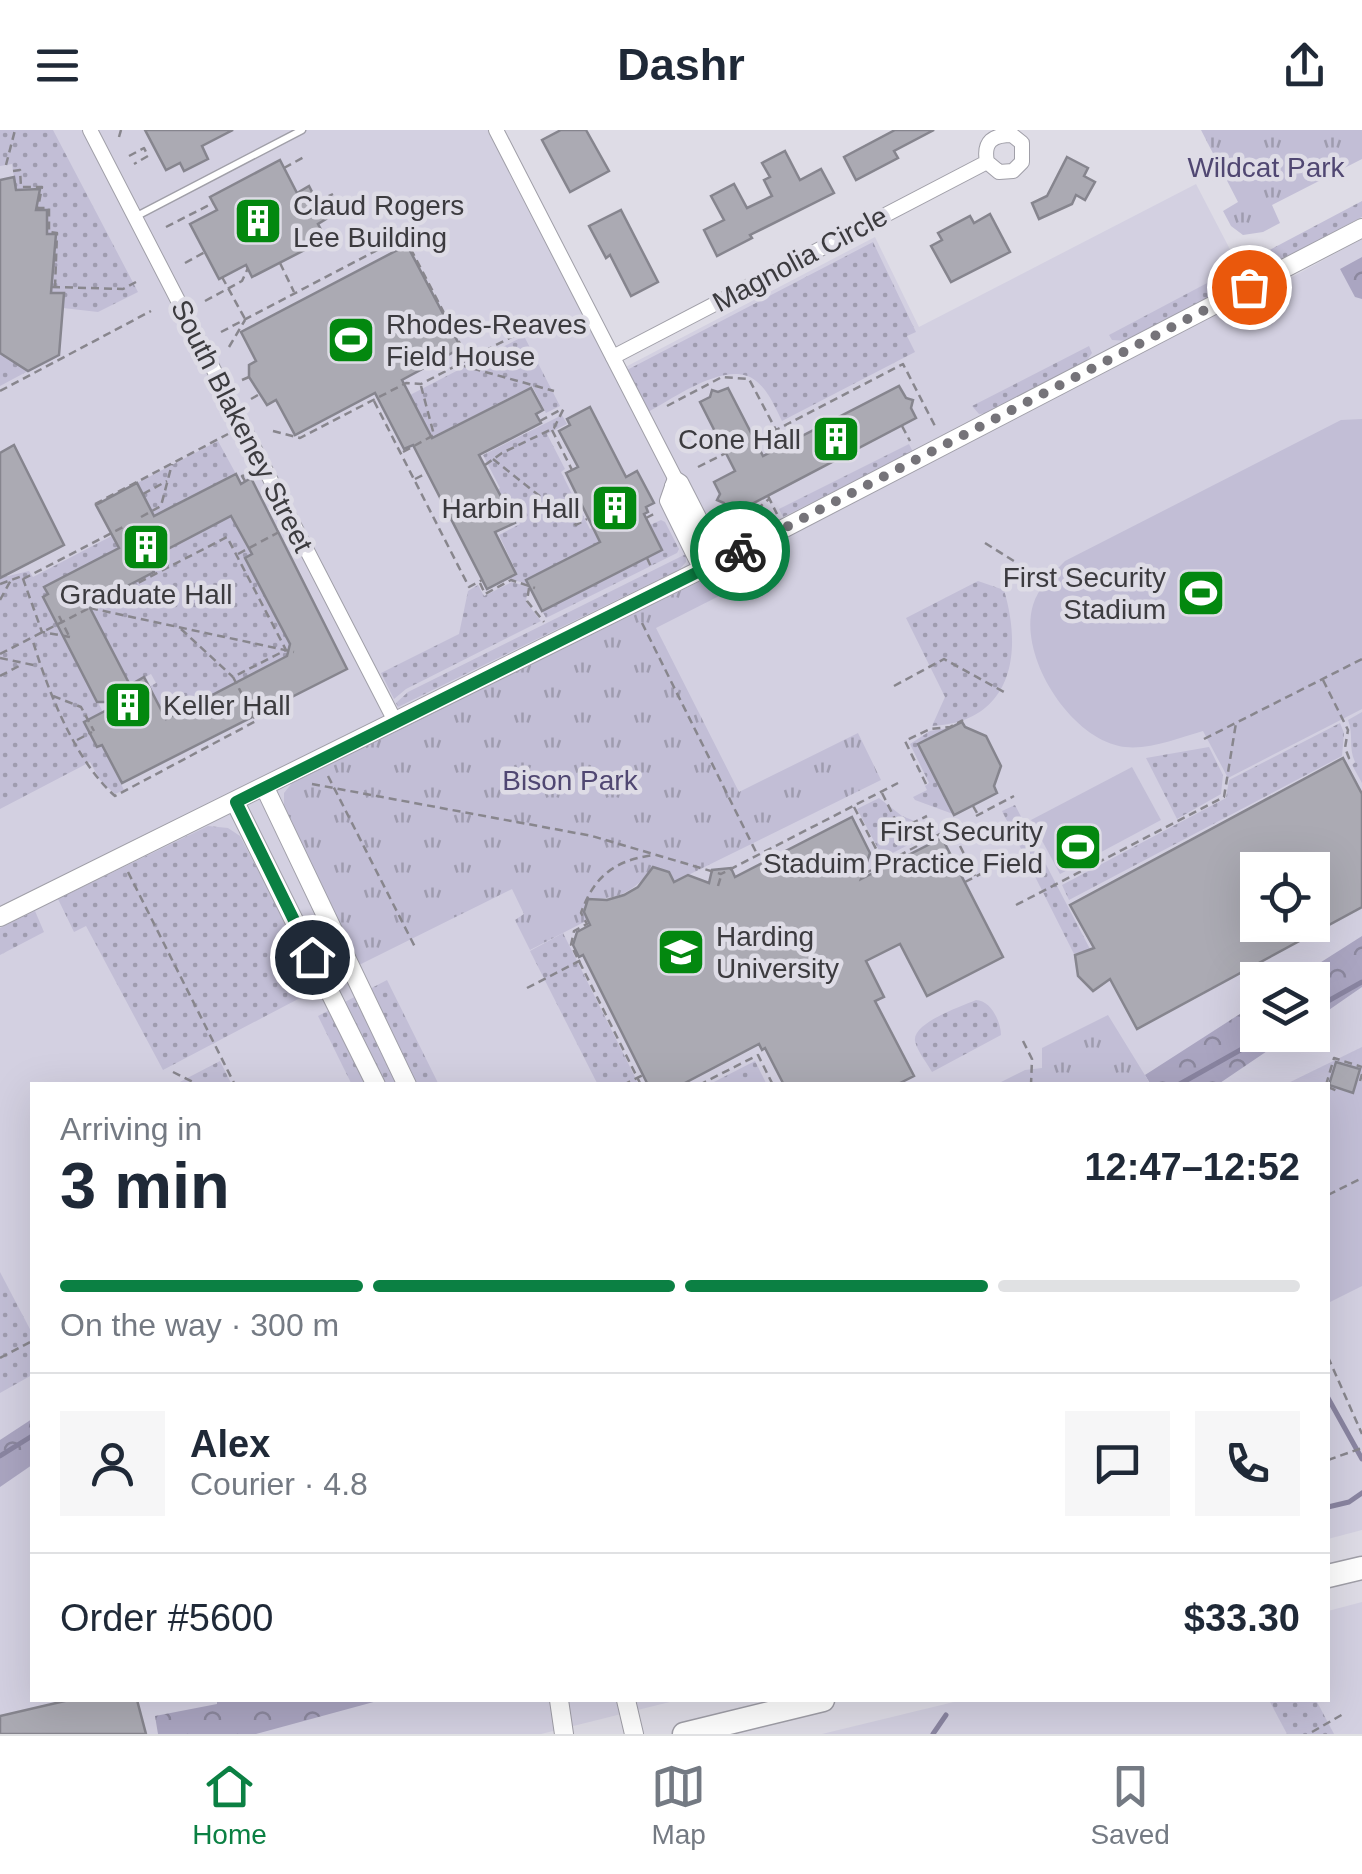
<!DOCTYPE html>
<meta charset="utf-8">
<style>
body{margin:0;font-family:Helvetica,sans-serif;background:#f6f6f7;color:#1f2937;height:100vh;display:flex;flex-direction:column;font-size:38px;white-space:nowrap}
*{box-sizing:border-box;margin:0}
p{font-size:32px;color:#747a83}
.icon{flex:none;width:55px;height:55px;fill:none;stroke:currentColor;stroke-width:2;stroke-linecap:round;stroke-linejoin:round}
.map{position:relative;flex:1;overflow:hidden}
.details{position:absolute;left:30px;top:952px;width:1300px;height:620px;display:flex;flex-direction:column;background:#fff;border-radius:0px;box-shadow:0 10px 40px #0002}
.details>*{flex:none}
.controls{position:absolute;left:1240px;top:722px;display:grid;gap:20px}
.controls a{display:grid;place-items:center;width:90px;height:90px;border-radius:0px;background:#fff;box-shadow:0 10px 40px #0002;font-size:50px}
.pin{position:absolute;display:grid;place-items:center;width:85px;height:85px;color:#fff;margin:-42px;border:5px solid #fff;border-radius:50%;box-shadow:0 2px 10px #0007}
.courier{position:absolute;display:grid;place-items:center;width:100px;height:100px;margin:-50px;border:8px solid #0b8043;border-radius:50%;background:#fff;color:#222;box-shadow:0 2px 12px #0007}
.head em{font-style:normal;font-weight:700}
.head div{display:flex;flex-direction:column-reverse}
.head{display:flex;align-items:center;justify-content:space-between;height:170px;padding:0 30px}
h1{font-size:65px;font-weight:700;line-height:75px}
.bar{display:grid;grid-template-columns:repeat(4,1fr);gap:15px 10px;align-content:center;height:120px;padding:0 30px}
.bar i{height:12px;border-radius:8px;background:#e0e1e3}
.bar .on{background:#0b8043}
.bar p{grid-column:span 4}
.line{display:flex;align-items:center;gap:25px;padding:0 30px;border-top:2px solid #e0e1e3}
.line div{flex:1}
.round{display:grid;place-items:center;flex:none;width:105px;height:105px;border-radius:0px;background:#f6f6f7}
header{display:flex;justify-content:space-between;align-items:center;height:130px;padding:0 30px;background:#fff;font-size:45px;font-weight:700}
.tabs{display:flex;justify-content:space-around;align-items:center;height:140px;border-top:2px solid #e0e1e3;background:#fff;font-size:28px;color:#747a83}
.tabs a{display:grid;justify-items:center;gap:5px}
.tabs .on{color:#0b8043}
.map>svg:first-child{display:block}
</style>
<header><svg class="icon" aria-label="menu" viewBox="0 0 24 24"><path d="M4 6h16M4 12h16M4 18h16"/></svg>Dashr<svg class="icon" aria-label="share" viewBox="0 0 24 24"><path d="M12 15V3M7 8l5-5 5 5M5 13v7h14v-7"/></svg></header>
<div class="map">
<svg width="1362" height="1604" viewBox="0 0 1362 1604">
<defs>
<pattern id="grass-dots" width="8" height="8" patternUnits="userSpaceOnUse" patternTransform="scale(2.5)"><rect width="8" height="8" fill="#c2bed6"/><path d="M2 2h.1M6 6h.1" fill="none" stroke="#9f9caf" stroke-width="1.8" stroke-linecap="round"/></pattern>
<pattern id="forest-crowns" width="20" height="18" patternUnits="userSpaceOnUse" patternTransform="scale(2.5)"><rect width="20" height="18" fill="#aaa5c1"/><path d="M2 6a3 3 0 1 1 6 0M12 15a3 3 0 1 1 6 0" fill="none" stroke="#8c889e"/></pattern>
<pattern id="park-tufts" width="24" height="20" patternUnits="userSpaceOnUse" patternTransform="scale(2.5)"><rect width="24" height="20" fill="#c2bed6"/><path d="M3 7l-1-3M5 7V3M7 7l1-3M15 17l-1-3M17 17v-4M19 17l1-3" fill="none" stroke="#9f9caf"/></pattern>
</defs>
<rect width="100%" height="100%" fill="#dedce6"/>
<g fill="#d3d0e1" fill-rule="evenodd">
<path d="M 0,0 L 490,0 L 614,243 L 875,107 L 919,197 L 1196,54 L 1248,154 L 1259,165 L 1362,109 L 1362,1400 L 1328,1409 L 1328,955 L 32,955 L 32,1570 L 678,1570 L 541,1604 L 0,1604 ZM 1258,740 L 1312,740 L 1312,795 L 1258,795 ZM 1258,850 L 1312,850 L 1312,905 L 1258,905 Z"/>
<polygon points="1362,1472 1362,1604 822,1604 962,1570 1328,1570 1328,1481"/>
</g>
<g fill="url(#grass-dots)">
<polygon points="0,0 53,0 138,162 98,182 63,178 51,163 56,105 47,104 47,80 36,80 40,59 16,60 12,34 0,36"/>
<polygon points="1362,71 1362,87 1128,211 1112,210 1109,205"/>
<path d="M 873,112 L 916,202 L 907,206 L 915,222 L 782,291 C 775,277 768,260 756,251 C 729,228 674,268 648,282 L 627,240 Z"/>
<polygon points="524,206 560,276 546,283 532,256 432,307 410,265"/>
<polygon points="1089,216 1092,223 1085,233 989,283 979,284 972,276"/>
<polygon points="0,223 28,241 0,256"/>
<polygon points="562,285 567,294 547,304 565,339 561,342 573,366 586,359 592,372 579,378 590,399 605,391 612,406 533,446 538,457 510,449 508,444 515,439 499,405 520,394 507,369 488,378 483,367 500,358 483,325"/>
<polygon points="218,311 236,344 144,392 139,383 149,376 137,353"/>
<polygon points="909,314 913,322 783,387 779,379"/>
<polygon points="772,382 776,391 739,410 734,401"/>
<polygon points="231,386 256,422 245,429 294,522 166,589 149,557 156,553 151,544 130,555 89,476 153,442 147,430"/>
<polygon points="661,390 665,392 679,419 677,423 546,488 542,481 662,420 650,395"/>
<polygon points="127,398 133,411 45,458 48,465 43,467 103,582 84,593 97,617 102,615 124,660 115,664 100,650 90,632 0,679 0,448 29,441 33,447"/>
<polygon points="686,424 686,432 680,439 398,577 396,573 408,562"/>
<path d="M 978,451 L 1004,460 C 1023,524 1012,592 932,596 L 945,567 L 906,488 Z"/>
<polygon points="512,452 528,457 526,472 541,491 406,559 394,569 381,543 459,504 468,461 478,455 484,466"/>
<path d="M 1362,582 L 1362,653 L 1352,635 L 1355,632 C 1348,617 1354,605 1348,590 Z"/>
<polygon points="1340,593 1344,603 1342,626 1069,770 1062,755 1226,668 1229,650"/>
<polygon points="948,598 918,614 953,684 915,670 913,667 927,660 925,656 929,653 910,614 930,601"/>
<polygon points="1209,617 1223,645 1221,664 1177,689 1146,628"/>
<polygon points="879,668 902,686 937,700 883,728 857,679"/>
<polygon points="1015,675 1090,819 1074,824 1002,681"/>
<polygon points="208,696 228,698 240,706 309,837 309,855 300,868 163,940 86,796 74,802 58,769"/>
<polygon points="35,781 44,802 0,825 0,798"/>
<polygon points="563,803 639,955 598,955 530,821"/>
<polygon points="387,850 439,955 352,955 318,886"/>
<path d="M 976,870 C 990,870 1001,891 1001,905 L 932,942 C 927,933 917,921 915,911 C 912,893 962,876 976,870 Z"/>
<polygon points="220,931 232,955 174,955"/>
<polygon points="755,931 767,955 708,955"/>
<polygon points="0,1142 32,1203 32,1245 0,1263"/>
<polygon points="1269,1570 1316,1570 1334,1604 1287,1604"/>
</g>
<g fill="url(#forest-crowns)">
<polygon points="1362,127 1362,169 1355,167 1340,139"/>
<polygon points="1362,806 1362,857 1313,891 1312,850 1293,850"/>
<polygon points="1257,873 1258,905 1291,905 1217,955 1151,955 1145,945"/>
<polygon points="32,1289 32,1335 0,1357 0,1310"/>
<polygon points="217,1570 381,1570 256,1604 158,1604 155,1586 217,1574"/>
</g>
<g fill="url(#park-tufts)">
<polygon points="1201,0 1362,0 1362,29 1272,75 1280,93 1263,102 1243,105 1231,96 1223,81 1238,72"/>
<path d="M 768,420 L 776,425 L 782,434 L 656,498 L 739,662 L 858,603 L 881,650 L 674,752 L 669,742 L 653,737 C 635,761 619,770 588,769 L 588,790 L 530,820 L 515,790 L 524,784 L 512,759 L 359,835 L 284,678 L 284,663 L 292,653 L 759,422 Z"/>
<polygon points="1108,885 1151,955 995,955 1025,940 1042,938 1042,918"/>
</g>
<g fill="#c2bed6">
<path d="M 1362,289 L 1362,579 L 1228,648 L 1203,601 C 1178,608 1145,622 1119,616 C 1068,605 1018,525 1033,475 C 1038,458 1053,443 1065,431 L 1341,290 Z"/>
<polygon points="1132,637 1161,690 1060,744 1031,690"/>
<polygon points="1362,917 1362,1156 1328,1173 1328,955 1284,955"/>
</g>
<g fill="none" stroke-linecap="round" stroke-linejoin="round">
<g stroke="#8a85a1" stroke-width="5">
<polyline points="1312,880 1362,852"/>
<polyline points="1178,955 1267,905"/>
<polyline points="1328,1268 1362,1329"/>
<polyline points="0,1326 32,1306"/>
<polyline points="1328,1377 1349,1372 1362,1363"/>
<polyline points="933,1604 946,1585"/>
</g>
</g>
<g fill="#abaab3" stroke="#86858e" stroke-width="2.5" fill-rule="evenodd">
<polygon points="145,0 233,0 202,16 208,29 184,41 180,33 166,40"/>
<polygon points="561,0 586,0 609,41 570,62 542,10"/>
<polygon points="895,0 934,0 894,21 898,28 856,50 844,27"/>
<polygon points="785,21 800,50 821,39 834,63 750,105 752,108 717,126 704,100 724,90 711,66 734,54 747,78 772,66 764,50 770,47 762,33"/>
<polygon points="1067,27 1088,38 1084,46 1095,52 1085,70 1076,65 1072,74 1039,89 1032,73 1047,66"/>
<polygon points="280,30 297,63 309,56 326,89 318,94 326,109 252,147 246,135 219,149 190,94 217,80 210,67"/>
<polygon points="14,47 16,60 40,59 36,80 47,80 47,104 56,104 51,163 64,163 59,225 28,241 0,223 0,50"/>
<polygon points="621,80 658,152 631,166 610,125 606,128 589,96"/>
<polygon points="990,84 1010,122 951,152 931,116 942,110 938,103 970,86 974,93"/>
<polygon points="407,115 461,218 402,250 432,308 531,258 543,280 536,284 541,293 479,325 515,393 495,402 516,444 487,459 413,315 404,319 375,263 295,305 276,270 267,275 249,247 249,235 256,231 241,202"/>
<polygon points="899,256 906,268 913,270 911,278 916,288 731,385 724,373 717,370 720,364 714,352 735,341 700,272 710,267 712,260 718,262 728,258 763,326"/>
<polygon points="590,277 626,347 637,341 654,373 646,377 648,382 644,384 662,420 542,481 526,450 600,412 566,343 578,337 559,301 570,295 567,289"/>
<polygon points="14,315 64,415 0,448 0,323"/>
<path d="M 236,344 L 241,354 L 251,348 L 347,539 L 122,653 L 102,615 L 97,617 L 84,592 L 122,572 L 97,572 L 43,467 L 48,464 L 44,457 L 119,418 L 96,375 L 137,353 L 154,386 ZM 231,386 L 252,424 L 245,428 L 290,514 L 287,526 L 166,589 L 144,547 L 130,555 L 89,476 L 154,442 L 147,430 Z"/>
<polygon points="962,592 965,597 986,606 1001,636 994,656 997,663 954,685 918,614"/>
<path d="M 1343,628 L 1362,664 L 1362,777 L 1137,899 L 1110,849 L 1093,861 L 1078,846 L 1075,825 L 1094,818 L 1070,775 ZM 1258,740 L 1312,740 L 1312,795 L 1258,795 Z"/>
<polygon points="852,687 870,723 861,749 942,708 1003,827 927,866 900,814 866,831 884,867 875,871 914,946 896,955 784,955 765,918 762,920 759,914 681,955 648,955 583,825 579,827 573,815 577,802 590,795 584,782 588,769 607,770 624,765 638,757 653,737 669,742 674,752 688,745 709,753 712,740 731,738 735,747"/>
<polygon points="1336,932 1360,939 1353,963 1329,955"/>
<polygon points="69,1570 137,1570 146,1604 0,1604 0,1586"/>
</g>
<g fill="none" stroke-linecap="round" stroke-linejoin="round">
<g stroke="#a09fa8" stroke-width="9">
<polyline id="service" points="135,87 302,0"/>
</g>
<g stroke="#a09fa8" stroke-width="16">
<g id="minor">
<polyline points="90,0 395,591"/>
<polyline points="496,0 675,348 681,352 721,430"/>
<path d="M 613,227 L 987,32 C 983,11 993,5 1012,5 L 1022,13 L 1022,32 L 1013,41 L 999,42 L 987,32"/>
<polyline points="675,348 667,371 701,440"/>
<polyline points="672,356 712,435"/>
</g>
</g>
<g stroke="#a09fa8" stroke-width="20">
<g id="tertiary">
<polyline points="265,658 407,955"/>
<polyline points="235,672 376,955"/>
<polyline points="0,787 775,403 1362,98"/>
<polyline points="559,1570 564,1604"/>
<polyline points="626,1570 634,1604"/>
</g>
</g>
<g stroke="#a09fa8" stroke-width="25">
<g id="primary">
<polyline points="1328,1446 1362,1438"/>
<polyline points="684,1604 823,1570"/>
</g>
</g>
<g stroke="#88868d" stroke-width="2.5" stroke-dasharray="8 5" stroke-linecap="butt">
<polyline points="119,7 121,0"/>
<polyline points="129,26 144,18 148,26 134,34"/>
<polyline points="6,35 15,0"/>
<polyline points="284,38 304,27"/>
<polyline points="13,41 20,40 21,57 42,57 38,78 49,78 49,102 57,103 55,157"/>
<polyline points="317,72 333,64"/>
<polyline points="166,97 213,73"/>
<polyline points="185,133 205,122"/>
<polyline points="280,133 294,162"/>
<polyline points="222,147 245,189"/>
<polyline points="52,157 123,159 136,152"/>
<polyline points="205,171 242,151 248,138"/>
<polyline points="221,202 404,106 468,229"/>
<polyline points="229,217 245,190"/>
<polyline points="460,235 554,261"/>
<polyline points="242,250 249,247"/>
<polyline points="0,261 151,181"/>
<polyline points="251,269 258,265"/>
<polyline points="374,271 469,457 482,450"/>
<polyline points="667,276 722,247 749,249 776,300 903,234 936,298"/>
<polyline points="540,291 562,279"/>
<polyline points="902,296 910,311"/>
<polyline points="552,300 572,340"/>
<polyline points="273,301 300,308 406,253 421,254 523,201"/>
<polyline points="403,322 434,305 421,256"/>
<polyline points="493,329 576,395 587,389"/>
<polyline points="485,335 502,323 554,298 564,278"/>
<polyline points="698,337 726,323"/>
<polyline points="415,349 427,343"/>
<polyline points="245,351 242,346 248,344"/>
<polyline points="143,364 167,351"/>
<polyline points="768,366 777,384"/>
<polyline points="95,374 228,304"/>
<polyline points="141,387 161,376 172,334"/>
<polyline points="646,388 656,383"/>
<polyline points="752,389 750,385 769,369"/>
<polyline points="985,413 1017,433"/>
<polyline points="161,423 168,436"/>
<polyline points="238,424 279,402"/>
<polyline points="647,428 652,439"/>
<polyline points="23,449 125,396"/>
<polyline points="480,453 485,464 511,450 535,458"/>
<polyline points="0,454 22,446 42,502 70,507"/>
<polyline points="529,458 527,471 544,492"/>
<polyline points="0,470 12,448"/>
<polyline points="90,478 294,522"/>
<polyline points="59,486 69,506"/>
<polyline points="642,493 757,724"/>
<polyline points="181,499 233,547"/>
<path d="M 0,524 L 227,407 L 286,520 L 233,547 L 256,591 L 115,666 C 75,631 47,559 32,508"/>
<polyline points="0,528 38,536"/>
<polyline points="0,546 21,535"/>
<polyline points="1323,550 1348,600 1345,618 1349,628 1344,631"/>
<polyline points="894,556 944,529 1004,562"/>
<polyline points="53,566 81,577 94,601"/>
<polyline points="1204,609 1362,529"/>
<polyline points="77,610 92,602"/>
<polyline points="328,646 415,817"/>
<polyline points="312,654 592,706 721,744 898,653"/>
<polyline points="926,654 905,611 930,599 950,597 963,590"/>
<polyline points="882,663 900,699 927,686"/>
<polyline points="973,676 977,683"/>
<polyline points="854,677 883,732"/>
<polyline points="976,686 1014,666"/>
<polyline points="960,716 975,746"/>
<polyline points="128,742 235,955"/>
<polyline points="864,744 955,696"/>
<polyline points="965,752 996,736"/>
<polyline points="718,756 721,746"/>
<polyline points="1016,775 1224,667 1236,593"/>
<polyline points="527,858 585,828"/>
<polyline points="1023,911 1032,929 1031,955"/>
<polyline points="173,942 199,955"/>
<polyline points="1360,951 1362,944"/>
<polyline points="687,952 688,955"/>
<polyline points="623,955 643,945"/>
<path d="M 641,955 L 571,815 L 574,801 L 587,794 L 581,783 C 594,746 615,730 654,725"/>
<polyline points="699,955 758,925 773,955"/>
<polyline points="1326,955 1334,928 1362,937"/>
<polyline points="1328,957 1340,962"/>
<polyline points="1328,1065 1362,1048"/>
<polyline points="1328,1227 1362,1304"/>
<polyline points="0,1228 32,1211"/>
<polyline points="1328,1330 1362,1318"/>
<polyline points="1312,1602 1345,1583"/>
</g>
<use href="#service" stroke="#fff" stroke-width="6"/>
<use href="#minor" stroke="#fff" stroke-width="14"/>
<use href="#tertiary" stroke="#fff" stroke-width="18"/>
<use href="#primary" stroke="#fff" stroke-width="22"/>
</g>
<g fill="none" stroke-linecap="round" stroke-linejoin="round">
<polyline stroke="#757379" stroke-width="10" stroke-dasharray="0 18" points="740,421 1249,157"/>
<polyline stroke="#0b8043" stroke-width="12" points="312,827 236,672 740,421"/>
</g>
<defs>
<g id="building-square" transform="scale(2.5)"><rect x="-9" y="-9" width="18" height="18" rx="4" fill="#03880f" stroke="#dedce6"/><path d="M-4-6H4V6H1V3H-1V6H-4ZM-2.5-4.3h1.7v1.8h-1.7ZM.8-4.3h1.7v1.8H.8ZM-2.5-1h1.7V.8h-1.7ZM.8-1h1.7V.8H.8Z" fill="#fff"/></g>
<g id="stadium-square" transform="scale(2.5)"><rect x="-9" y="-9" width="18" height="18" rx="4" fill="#03880f" stroke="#dedce6"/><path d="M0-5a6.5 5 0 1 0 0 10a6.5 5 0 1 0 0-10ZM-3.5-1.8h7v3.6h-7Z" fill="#fff"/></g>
<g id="university-square" transform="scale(2.5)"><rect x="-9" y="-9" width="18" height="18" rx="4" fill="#03880f" stroke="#dedce6"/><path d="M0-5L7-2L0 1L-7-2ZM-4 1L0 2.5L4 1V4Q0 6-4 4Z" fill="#fff"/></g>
</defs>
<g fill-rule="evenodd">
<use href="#building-square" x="258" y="91"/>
<use href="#stadium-square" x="351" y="210"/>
<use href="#building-square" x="836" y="309"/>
<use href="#building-square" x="615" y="378"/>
<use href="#building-square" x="146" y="417"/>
<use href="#stadium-square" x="1201" y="463"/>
<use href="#building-square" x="128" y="575"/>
<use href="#stadium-square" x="1078" y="717"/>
<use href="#university-square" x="681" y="822"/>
</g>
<g text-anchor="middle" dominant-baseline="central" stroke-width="9" stroke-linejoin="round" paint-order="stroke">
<g font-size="28" fill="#504772" stroke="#dedce6">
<text x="1266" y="37">Wildcat Park</text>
<text x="570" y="650">Bison Park</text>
</g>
<g font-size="28" fill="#3c3b3f" stroke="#dedce6" text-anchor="start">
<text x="293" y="75">Claud Rogers<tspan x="293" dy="32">Lee Building</tspan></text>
<text x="386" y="194">Rhodes-Reaves<tspan x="386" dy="32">Field House</tspan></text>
<text x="801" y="309" text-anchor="end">Cone Hall</text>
<text x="580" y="378" text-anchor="end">Harbin Hall</text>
<text x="1166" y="447" text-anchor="end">First Security<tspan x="1166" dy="32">Stadium</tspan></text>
<text x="146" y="464" text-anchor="middle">Graduate Hall</text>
<text x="163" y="575">Keller Hall</text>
<text x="1043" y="701" text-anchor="end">First Security<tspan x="1043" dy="32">Staduim Practice Field</tspan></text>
<text x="716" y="806">Harding<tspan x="716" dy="32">University</tspan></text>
</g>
<g font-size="28" fill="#3c3b3f" stroke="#dedce6">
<text transform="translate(800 129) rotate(-28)">Magnolia Circle</text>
<text transform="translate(242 296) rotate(63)">South Blakeney Street</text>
</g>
</g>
</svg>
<div class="controls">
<a><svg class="icon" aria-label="locate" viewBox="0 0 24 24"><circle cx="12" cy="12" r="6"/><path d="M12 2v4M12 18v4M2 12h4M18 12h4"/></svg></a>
<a><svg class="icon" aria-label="layers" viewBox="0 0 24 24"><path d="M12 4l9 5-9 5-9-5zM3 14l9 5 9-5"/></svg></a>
</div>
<div class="pin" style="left:1249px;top:157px;background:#ea580c"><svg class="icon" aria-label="bag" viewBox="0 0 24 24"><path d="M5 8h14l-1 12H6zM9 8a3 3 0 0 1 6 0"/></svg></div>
<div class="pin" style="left:312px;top:827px;background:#1f2937"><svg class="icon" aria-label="home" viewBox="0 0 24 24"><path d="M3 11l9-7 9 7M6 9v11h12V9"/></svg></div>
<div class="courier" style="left:740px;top:421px"><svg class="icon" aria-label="bike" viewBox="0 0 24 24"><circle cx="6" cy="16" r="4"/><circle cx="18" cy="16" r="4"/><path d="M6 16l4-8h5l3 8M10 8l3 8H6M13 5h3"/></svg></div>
<section class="details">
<div class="head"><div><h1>3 min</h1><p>Arriving in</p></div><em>12:47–12:52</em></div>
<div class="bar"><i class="on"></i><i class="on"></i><i class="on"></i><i></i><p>On the way · 300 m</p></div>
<div class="line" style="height:180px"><a class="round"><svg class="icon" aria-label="person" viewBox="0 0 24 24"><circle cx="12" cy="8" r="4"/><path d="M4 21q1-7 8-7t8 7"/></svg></a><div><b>Alex</b><p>Courier · 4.8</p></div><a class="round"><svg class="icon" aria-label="chat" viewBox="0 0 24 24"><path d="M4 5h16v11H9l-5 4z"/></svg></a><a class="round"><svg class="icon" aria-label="phone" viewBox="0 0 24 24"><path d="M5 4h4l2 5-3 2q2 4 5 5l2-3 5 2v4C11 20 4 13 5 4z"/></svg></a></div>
<div class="line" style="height:130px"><div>Order #5600</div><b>$33.30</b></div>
</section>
</div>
<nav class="tabs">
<a class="on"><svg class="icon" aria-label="home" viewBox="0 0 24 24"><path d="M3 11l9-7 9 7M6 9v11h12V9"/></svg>Home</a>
<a><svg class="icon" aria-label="map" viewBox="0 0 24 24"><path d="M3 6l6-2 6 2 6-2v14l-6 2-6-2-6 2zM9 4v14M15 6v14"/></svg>Map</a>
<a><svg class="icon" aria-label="saved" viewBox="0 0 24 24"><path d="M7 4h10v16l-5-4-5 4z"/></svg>Saved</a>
</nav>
